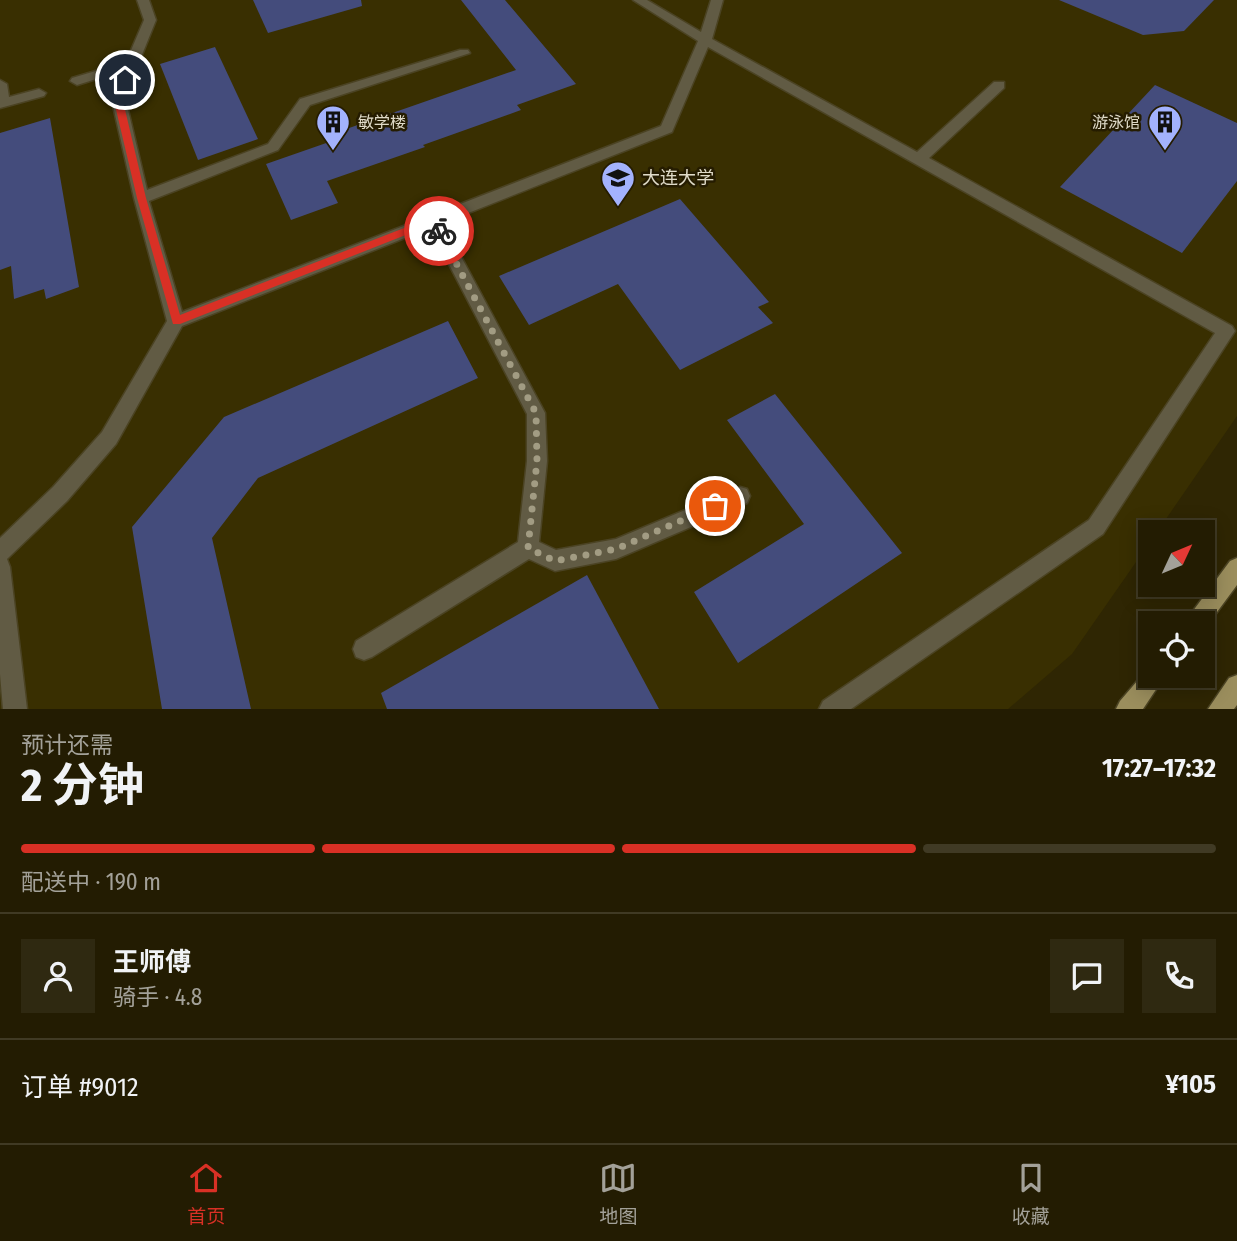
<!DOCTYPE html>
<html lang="zh">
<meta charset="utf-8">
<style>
body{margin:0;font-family:"Fira Sans Condensed","Noto Sans SC",sans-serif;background:#2f2911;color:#f1f3f6;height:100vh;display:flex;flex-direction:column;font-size:26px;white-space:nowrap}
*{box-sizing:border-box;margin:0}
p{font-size:23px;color:#a3a199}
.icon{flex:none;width:38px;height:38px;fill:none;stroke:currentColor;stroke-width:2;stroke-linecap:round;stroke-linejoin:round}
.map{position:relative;height:709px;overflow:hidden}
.details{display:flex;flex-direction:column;background:#231c02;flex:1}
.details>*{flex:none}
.needle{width:46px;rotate:46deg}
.controls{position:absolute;left:1138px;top:520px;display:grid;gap:14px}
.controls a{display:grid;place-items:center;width:77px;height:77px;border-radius:0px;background:#231c02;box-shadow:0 4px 18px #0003,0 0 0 2px #403a24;font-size:35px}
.pin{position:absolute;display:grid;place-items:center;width:60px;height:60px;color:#fff;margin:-30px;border:4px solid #fff;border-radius:50%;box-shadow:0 2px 7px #0007}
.courier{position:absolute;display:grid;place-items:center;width:70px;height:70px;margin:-35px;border:5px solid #d93025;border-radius:50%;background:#fff;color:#222;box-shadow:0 2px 9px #0007}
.summary em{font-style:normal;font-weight:700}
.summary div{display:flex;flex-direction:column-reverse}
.summary{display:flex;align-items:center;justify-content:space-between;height:119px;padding:0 21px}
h1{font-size:46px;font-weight:700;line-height:52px}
.bar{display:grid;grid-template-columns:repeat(4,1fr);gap:10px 7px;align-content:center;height:84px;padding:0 21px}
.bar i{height:9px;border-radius:5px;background:#403a24}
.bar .active{background:#d93025}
.bar p{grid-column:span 4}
.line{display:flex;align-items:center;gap:18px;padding:0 21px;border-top:2px solid #403a24}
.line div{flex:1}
.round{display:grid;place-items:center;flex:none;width:74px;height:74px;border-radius:0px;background:#2f2911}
.tabs{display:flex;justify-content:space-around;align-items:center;height:98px;border-top:2px solid #403a24;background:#231c02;font-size:19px;color:#a3a199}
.tabs a{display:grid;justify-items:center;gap:4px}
.tabs .active{color:#d93025}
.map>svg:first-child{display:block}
</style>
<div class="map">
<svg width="1237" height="709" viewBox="0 0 1237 709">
<rect width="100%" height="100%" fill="#2f2603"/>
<polygon fill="#392f01" points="0,0 1237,0 1237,416 1157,532 1150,532 1150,542 1072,654 1008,709 0,709"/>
<g fill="#444c7c">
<polygon points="253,0 361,0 362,6 268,33"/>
<polygon points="461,0 505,0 576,84 517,105 521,110 423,145 425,147 327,181 338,203 291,220 266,164 332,141 329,135 516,70"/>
<polygon points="1059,0 1214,0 1184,31 1143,35"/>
<polygon points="215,47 258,139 198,160 160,64"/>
<polygon points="1155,85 1237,123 1237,181 1182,253 1060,187"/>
<polygon points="50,118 79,287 46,299 44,289 14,299 11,266 0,270 0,133"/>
<polygon points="680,199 769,302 758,307 773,323 680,370 618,284 529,325 499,276"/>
<polygon points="448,321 478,378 258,478 212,538 251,709 162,709 132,527 224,417"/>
<polygon points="775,394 902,553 738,663 694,592 804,524 727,420"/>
<polygon points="587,575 659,709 387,709 381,693"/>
</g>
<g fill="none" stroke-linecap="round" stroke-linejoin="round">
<g stroke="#4b4323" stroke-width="3">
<g id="minor">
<polygon points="137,0 149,0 156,20 125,97 147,190 268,144 300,99 460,50 468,50 470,53 310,105 278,150 149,201 182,312 661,126 698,41 633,0 647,0 701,32 711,0 723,0 712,39 917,152 994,82 1004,82 1004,88 929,158 1232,326 1235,331 1103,534 851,709 819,709 823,701 1089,520 1215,333 708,47 672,132 443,223 545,413 547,461 539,542 556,550 616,539 740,487 747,489 750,496 747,503 616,559 555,571 529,559 372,657 364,660 356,657 353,649 356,641 518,542 527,461 527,414 430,228 182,326 116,444 67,501 7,559 10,567 27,709 3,709 0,674 0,538 53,487 102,432 167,321 134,198 111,97 122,71 77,85 70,81 72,78 126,62 144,20"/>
<polygon points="0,80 7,84 9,97 39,89 46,93 44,96 0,108"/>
</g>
</g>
<g stroke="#4b4323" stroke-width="3">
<g id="major">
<polygon points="1237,558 1237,585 1203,631 1202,623 1184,623 1230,561"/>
<polygon points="1150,666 1150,676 1165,676 1143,709 1116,709 1120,701"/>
<polygon points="1237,675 1237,705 1234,709 1208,709 1229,678"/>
</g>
</g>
<use href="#minor" fill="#615b44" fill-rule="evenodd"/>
<use href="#major" fill="#9b8e5d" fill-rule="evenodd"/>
</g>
<polygon fill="#d93025" points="125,78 129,80 122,97 146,198 180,315 430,218 437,218 444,231 443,233 436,233 431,225 180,324 173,324 137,198 113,97 121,80"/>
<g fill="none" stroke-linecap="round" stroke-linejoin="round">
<polyline stroke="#a29c83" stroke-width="7" stroke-dasharray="0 12.6" points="439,231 536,413 537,461 528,548 555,561 616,549 715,506"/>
</g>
<defs>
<g id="building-pin" transform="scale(1.75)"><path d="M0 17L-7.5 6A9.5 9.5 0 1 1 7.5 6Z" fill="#a3b2fd" stroke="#251c00"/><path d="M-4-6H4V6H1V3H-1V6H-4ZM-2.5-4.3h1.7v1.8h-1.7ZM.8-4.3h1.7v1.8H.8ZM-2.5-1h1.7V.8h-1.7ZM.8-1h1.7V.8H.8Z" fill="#111"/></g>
<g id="university-pin" transform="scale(1.75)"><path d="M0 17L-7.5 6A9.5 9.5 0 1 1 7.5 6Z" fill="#a3b2fd" stroke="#251c00"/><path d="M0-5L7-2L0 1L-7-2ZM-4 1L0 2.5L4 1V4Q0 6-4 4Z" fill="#111"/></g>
</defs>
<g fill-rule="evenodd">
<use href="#building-pin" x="333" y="122"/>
<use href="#building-pin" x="1165" y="122"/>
<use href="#university-pin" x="618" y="178"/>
</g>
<g text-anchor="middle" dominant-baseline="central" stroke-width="5" stroke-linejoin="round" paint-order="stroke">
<g font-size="16" fill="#e0dbc8" stroke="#251c00" text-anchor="start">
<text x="358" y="122">敏学楼</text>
<text x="1140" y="122" text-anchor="end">游泳馆</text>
</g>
<g font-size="18" fill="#e0dbc8" stroke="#251c00" text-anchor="start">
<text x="642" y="178">大连大学</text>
</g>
</g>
</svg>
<div class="controls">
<a><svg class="needle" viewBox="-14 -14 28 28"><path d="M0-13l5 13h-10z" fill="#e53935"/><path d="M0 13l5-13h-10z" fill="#a3a199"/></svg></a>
<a><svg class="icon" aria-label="locate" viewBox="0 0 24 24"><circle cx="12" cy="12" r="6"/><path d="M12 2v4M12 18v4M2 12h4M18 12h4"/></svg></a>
</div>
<div class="pin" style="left:715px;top:506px;background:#ea580c"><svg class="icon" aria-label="bag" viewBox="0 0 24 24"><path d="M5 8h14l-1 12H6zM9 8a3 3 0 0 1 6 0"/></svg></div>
<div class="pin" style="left:125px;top:80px;background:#1f2937"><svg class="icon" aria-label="home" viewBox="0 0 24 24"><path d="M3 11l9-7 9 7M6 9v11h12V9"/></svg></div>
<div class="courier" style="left:439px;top:231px"><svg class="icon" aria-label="bike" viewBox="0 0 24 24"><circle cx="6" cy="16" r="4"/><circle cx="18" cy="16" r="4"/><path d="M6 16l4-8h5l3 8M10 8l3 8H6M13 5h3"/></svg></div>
</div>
<section class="details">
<div class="summary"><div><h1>2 分钟</h1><p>预计还需</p></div><em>17:27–17:32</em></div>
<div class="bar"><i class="active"></i><i class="active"></i><i class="active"></i><i></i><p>配送中 · 190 m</p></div>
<div class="line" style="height:126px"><a class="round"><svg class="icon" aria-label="person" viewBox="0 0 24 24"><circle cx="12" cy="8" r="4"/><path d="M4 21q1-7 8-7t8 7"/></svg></a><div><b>王师傅</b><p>骑手 · 4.8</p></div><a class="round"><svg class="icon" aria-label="chat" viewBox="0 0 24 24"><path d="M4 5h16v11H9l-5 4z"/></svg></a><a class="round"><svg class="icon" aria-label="phone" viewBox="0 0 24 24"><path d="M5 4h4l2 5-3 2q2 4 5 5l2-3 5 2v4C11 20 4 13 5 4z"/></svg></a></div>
<div class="line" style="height:91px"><div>订单 #9012</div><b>¥105</b></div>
</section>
<nav class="tabs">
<a class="active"><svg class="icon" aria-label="home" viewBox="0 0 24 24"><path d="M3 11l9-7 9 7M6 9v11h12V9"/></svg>首页</a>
<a><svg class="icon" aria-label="map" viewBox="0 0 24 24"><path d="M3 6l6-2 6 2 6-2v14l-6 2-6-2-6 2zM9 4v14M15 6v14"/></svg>地图</a>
<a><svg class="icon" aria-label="saved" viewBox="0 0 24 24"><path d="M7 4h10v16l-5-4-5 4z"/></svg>收藏</a>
</nav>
